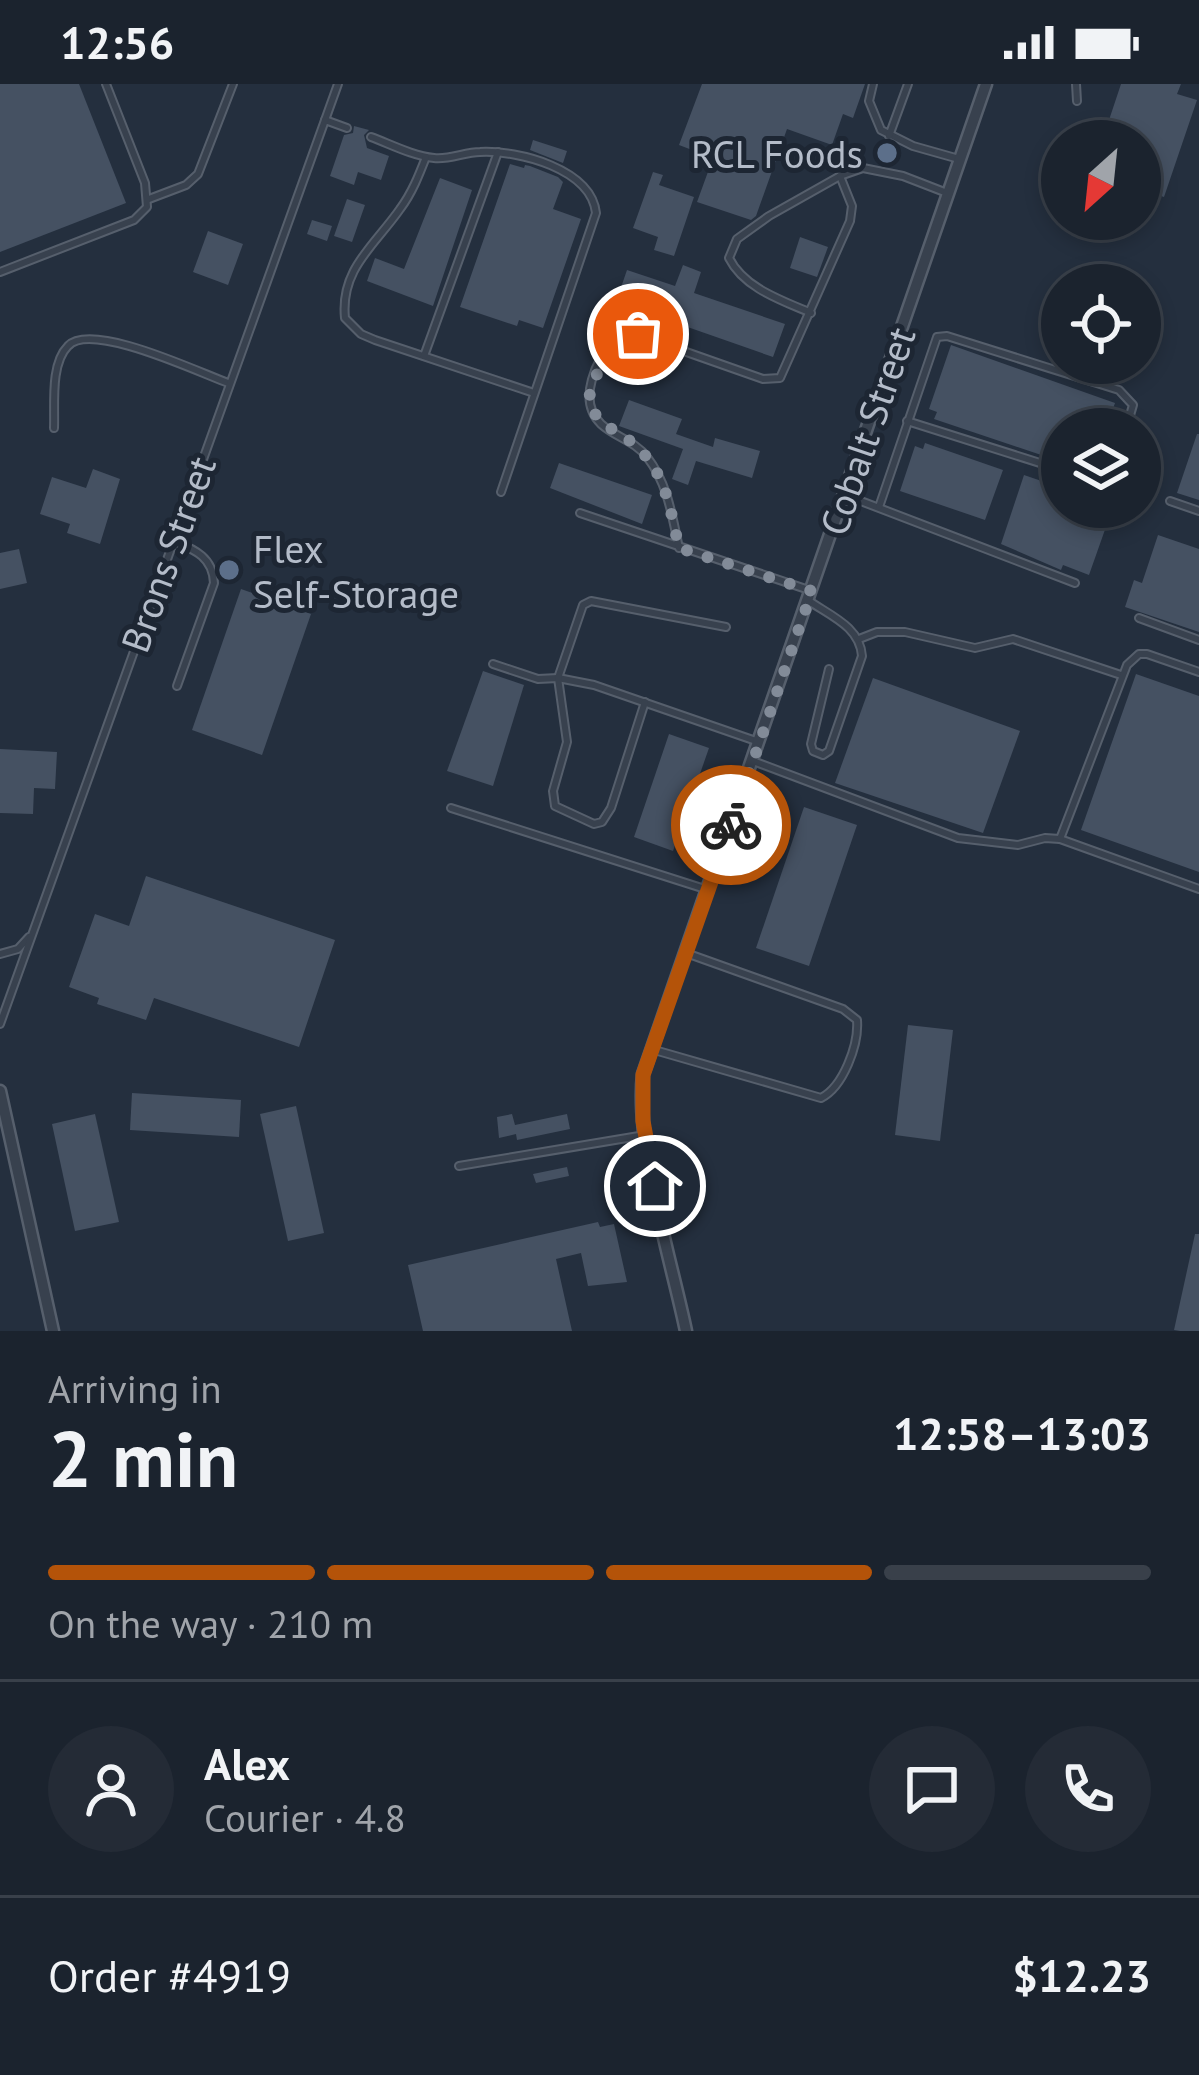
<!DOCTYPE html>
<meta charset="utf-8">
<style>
body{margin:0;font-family:"PT Sans",sans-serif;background:#242b36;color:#f1f3f6;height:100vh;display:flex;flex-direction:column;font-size:45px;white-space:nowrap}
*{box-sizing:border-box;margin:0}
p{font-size:39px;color:#a0a4aa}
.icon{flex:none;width:66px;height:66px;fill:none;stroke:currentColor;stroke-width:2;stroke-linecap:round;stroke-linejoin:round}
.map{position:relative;height:1247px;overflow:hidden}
.details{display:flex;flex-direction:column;background:#1b232e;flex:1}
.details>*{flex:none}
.needle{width:78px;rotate:207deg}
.buttons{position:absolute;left:1041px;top:36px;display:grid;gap:24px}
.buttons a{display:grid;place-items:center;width:120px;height:120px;border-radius:50%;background:#1b232e;box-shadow:0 6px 18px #0003,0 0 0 3px #39404a;font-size:60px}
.pin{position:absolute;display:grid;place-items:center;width:102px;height:102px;color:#fff;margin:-51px;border:6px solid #fff;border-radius:50%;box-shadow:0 3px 12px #0007}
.courier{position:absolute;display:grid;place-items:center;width:120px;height:120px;margin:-60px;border:9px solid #b45309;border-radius:50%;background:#fff;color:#222;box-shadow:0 3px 15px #0007}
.headline em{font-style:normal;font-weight:600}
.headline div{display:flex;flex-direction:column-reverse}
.headline{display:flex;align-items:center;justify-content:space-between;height:204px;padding:0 48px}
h1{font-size:78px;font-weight:600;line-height:90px}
.bar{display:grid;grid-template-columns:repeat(4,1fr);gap:18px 12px;align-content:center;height:144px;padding:0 48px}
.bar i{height:15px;border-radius:9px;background:#39404a}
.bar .on{background:#b45309}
.bar p{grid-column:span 4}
.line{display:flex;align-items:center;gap:30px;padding:0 48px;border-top:3px solid #39404a}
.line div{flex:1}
.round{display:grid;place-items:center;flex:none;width:126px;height:126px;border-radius:63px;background:#242b36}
.status{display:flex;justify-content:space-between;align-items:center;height:84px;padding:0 60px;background:#1b232e;direction:ltr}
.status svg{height:33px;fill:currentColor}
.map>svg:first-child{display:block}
</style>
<div class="status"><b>12:56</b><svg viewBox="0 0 49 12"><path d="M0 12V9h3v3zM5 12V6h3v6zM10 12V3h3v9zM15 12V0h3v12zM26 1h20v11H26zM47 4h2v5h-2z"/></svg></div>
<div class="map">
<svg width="1199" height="1247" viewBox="0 0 1199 1247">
<rect width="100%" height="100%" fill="#242f3e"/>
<g fill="#455162">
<polygon points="0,0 79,0 126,119 0,168"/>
<polygon points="702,0 865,0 853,34 843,30 832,61 787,45 756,132 751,136 697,118 713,74 679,61"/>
<polygon points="1121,0 1181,0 1177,10 1197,16 1164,113 1140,105 1140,57 1102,57"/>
<polygon points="354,42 369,46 364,51 367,64 389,72 381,96 358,88 354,101 330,92 344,51 353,49"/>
<polygon points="533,56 567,67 563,79 530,66"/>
<polygon points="510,80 524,84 525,81 530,82 558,93 563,98 553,125 581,135 543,244 519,236 517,242 460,223"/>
<polygon points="653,88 663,91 659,101 694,113 674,172 654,166 658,153 633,144"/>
<polygon points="440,94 472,106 433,222 367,197 375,174 404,185"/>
<polygon points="347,115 365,121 352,158 334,152"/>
<polygon points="312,136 332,142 327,157 307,150"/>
<polygon points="208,147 243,160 228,201 193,188"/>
<polygon points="800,153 828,163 817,193 790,184"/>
<polygon points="683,181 701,188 694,209 785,240 773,273 616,218 627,186 675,202"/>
<polygon points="951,261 1115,319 1106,345 1062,345 1062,378 934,335 937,328 929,325"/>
<polygon points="629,316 682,335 676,350 713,363 715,354 760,367 752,394 696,377 688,401 672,395 683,365 619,342"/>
<polygon points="1197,350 1199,350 1199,416 1177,409"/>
<polygon points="925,359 1003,386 985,436 900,407 915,362 923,365"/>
<polygon points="559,379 652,411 642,440 550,404"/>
<polygon points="93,385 120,395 100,460 67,449 70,440 40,430 52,393 86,404"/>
<polygon points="1024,391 1062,404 1062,423 1113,423 1089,491 1063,481 1061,486 1001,460"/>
<polygon points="1158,451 1199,465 1199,548 1125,523 1134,496 1142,499"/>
<polygon points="19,465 27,499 0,505 0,469"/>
<polygon points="241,505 311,530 262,671 192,646"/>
<polygon points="483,587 524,601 493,702 447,687"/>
<polygon points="1136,590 1199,612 1199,788 1081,746"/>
<polygon points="873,594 1020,647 983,749 835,699"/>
<polygon points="669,650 709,664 673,767 634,753"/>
<polygon points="0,665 57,668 55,705 34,704 33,730 0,729"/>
<polygon points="804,723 857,741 809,882 756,864"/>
<polygon points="146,792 335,856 299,963 154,914 146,936 97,920 99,914 69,903 95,830 129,842"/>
<polygon points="908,941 953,946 940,1057 895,1051"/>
<polygon points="132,1009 241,1016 239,1053 130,1046"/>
<polygon points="296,1022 324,1149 288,1157 260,1030"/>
<polygon points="95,1030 119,1138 75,1147 52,1040"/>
<polygon points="512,1030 515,1041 567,1030 570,1045 517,1056 516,1050 499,1054 497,1033"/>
<polygon points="567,1083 569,1092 536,1099 533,1090"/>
<polygon points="598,1138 600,1143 614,1140 627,1198 588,1202 581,1169 556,1175 572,1247 423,1247 408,1181"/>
<polygon points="1195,1150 1199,1150 1199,1247 1180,1247 1174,1246"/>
</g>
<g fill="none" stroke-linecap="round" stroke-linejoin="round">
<g stroke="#565f6c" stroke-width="10">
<g id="service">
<polyline points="873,0 869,17 881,46 913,62 959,75"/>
<polyline points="1076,0 1077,17"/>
<polyline points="325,36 347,44"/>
<polyline points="889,52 908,0"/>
<path d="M 371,53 C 390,60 413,72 434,74 C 449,76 465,68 480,68 C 519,66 591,85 596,129 L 501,408"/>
<path d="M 426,73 C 419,91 412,109 400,125 C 375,161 340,185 345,234 L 361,250 L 375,256 L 534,309"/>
<polyline points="149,115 186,101 198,90 233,0"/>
<polyline points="0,188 134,136 147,123 145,99 106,0"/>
<path d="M 811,229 C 781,216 744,204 729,174 L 737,155 L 769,132 L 840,92 L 863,84 L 903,92 L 947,109"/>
<polyline points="424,272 498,68"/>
<polyline points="907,337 1062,386"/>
<path d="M 54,344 C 55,321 50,280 68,262 C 91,237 198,288 228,299"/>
<polyline points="845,411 1075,499"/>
<polyline points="1170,417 1199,427"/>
<polyline points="879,423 937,253 947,252 1119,306 1133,321 1126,345"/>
<polyline points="580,429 809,506"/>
<path d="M 174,457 C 196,466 213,474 214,499 L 177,602"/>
<path d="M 679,464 C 672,432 668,400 647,373 C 635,357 615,353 601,340 C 576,316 597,275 615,253 L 638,251 L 763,295 L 780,294 L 850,137 L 852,122 L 840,92"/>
<path d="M 809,517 C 831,532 860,543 862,572 L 829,667 L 823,671 L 813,667 L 811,660 L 829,585"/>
<polyline points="1139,534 1199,556"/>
<polyline points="859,555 877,548 905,548 975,564 1013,555 1121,591"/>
<polyline points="493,580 538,595 558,594 594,601 756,657"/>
<polyline points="645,618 611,724 602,738 594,740 555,722 553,707 567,658 558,594 583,521 591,517 726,543"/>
<polyline points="753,677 958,754 1018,761 1045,754 1060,755 1199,805"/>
<polyline points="451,724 705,805"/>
<polyline points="1060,755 1127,581 1139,570 1147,570 1199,588"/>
<polyline points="0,870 18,865 29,853"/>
<polyline points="0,940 338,0"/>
<path d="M 651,965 L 821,1014 C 843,1003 859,961 857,936 L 843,925 L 686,869"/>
<polyline points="459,1082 645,1051"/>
</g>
</g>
<g stroke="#565f6c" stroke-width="15">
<g id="minor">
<polyline points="0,1007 53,1247"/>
<path d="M 686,1247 C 671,1175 635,1061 643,990 L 986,0"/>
</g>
</g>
<use href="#service" stroke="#38414e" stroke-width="6"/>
<use href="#minor" stroke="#38414e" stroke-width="10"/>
</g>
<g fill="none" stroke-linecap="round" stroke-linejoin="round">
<path stroke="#828b98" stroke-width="12" stroke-dasharray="0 21.6" d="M 638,250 L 615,254 L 606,264 L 588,316 C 598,345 622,346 641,367 C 667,393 671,430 679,464 L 812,507 L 731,741"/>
<polyline stroke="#b45309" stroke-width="15" points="655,1102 643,1037 643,991 731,741"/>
</g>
<g fill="#5c6f8a" stroke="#1d2633" stroke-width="4.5">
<circle cx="887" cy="69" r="12"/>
<circle cx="229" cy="486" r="12"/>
</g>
<g text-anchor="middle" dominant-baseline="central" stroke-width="10" stroke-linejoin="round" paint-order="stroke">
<g font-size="39" fill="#b4bcc9" stroke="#1d2633" text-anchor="end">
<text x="863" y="69">RCL Foods</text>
<text x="253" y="464" text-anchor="start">Flex<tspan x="253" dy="45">Self-Storage</tspan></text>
</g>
<g font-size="39" fill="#b4bcc9" stroke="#1d2633">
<text transform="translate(867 347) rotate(-71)">Cobalt Street</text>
<text transform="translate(168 470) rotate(-70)">Brons Street</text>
</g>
</g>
</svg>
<div class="buttons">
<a><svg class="needle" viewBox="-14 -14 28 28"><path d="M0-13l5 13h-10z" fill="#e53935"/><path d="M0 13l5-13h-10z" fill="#a0a4aa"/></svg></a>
<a><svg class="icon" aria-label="locate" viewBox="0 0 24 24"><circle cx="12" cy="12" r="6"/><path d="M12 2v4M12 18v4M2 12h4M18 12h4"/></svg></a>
<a><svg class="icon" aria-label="layers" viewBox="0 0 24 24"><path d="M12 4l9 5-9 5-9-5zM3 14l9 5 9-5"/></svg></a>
</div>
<div class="pin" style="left:638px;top:250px;background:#ea580c"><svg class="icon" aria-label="bag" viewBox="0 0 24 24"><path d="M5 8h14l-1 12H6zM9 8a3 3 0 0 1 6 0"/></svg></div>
<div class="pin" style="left:655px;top:1102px;background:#1f2937"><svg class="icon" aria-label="home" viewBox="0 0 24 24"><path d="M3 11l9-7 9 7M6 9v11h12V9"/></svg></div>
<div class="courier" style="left:731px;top:741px"><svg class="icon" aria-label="bike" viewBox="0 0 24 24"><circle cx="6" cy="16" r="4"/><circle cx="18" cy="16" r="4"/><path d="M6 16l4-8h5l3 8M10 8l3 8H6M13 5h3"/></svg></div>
</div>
<section class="details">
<div class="headline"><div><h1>2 min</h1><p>Arriving in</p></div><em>12:58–13:03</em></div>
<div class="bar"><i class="on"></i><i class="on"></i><i class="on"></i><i></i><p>On the way · 210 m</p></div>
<div class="line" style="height:216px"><a class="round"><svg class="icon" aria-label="person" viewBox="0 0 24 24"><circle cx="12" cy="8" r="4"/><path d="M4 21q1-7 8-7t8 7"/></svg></a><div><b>Alex</b><p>Courier · 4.8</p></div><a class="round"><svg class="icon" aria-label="chat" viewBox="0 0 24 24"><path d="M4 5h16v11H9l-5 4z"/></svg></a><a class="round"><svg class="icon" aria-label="phone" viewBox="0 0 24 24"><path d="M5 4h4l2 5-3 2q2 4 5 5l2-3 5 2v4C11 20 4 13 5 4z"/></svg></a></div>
<div class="line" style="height:156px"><div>Order #4919</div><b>$12.23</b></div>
</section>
